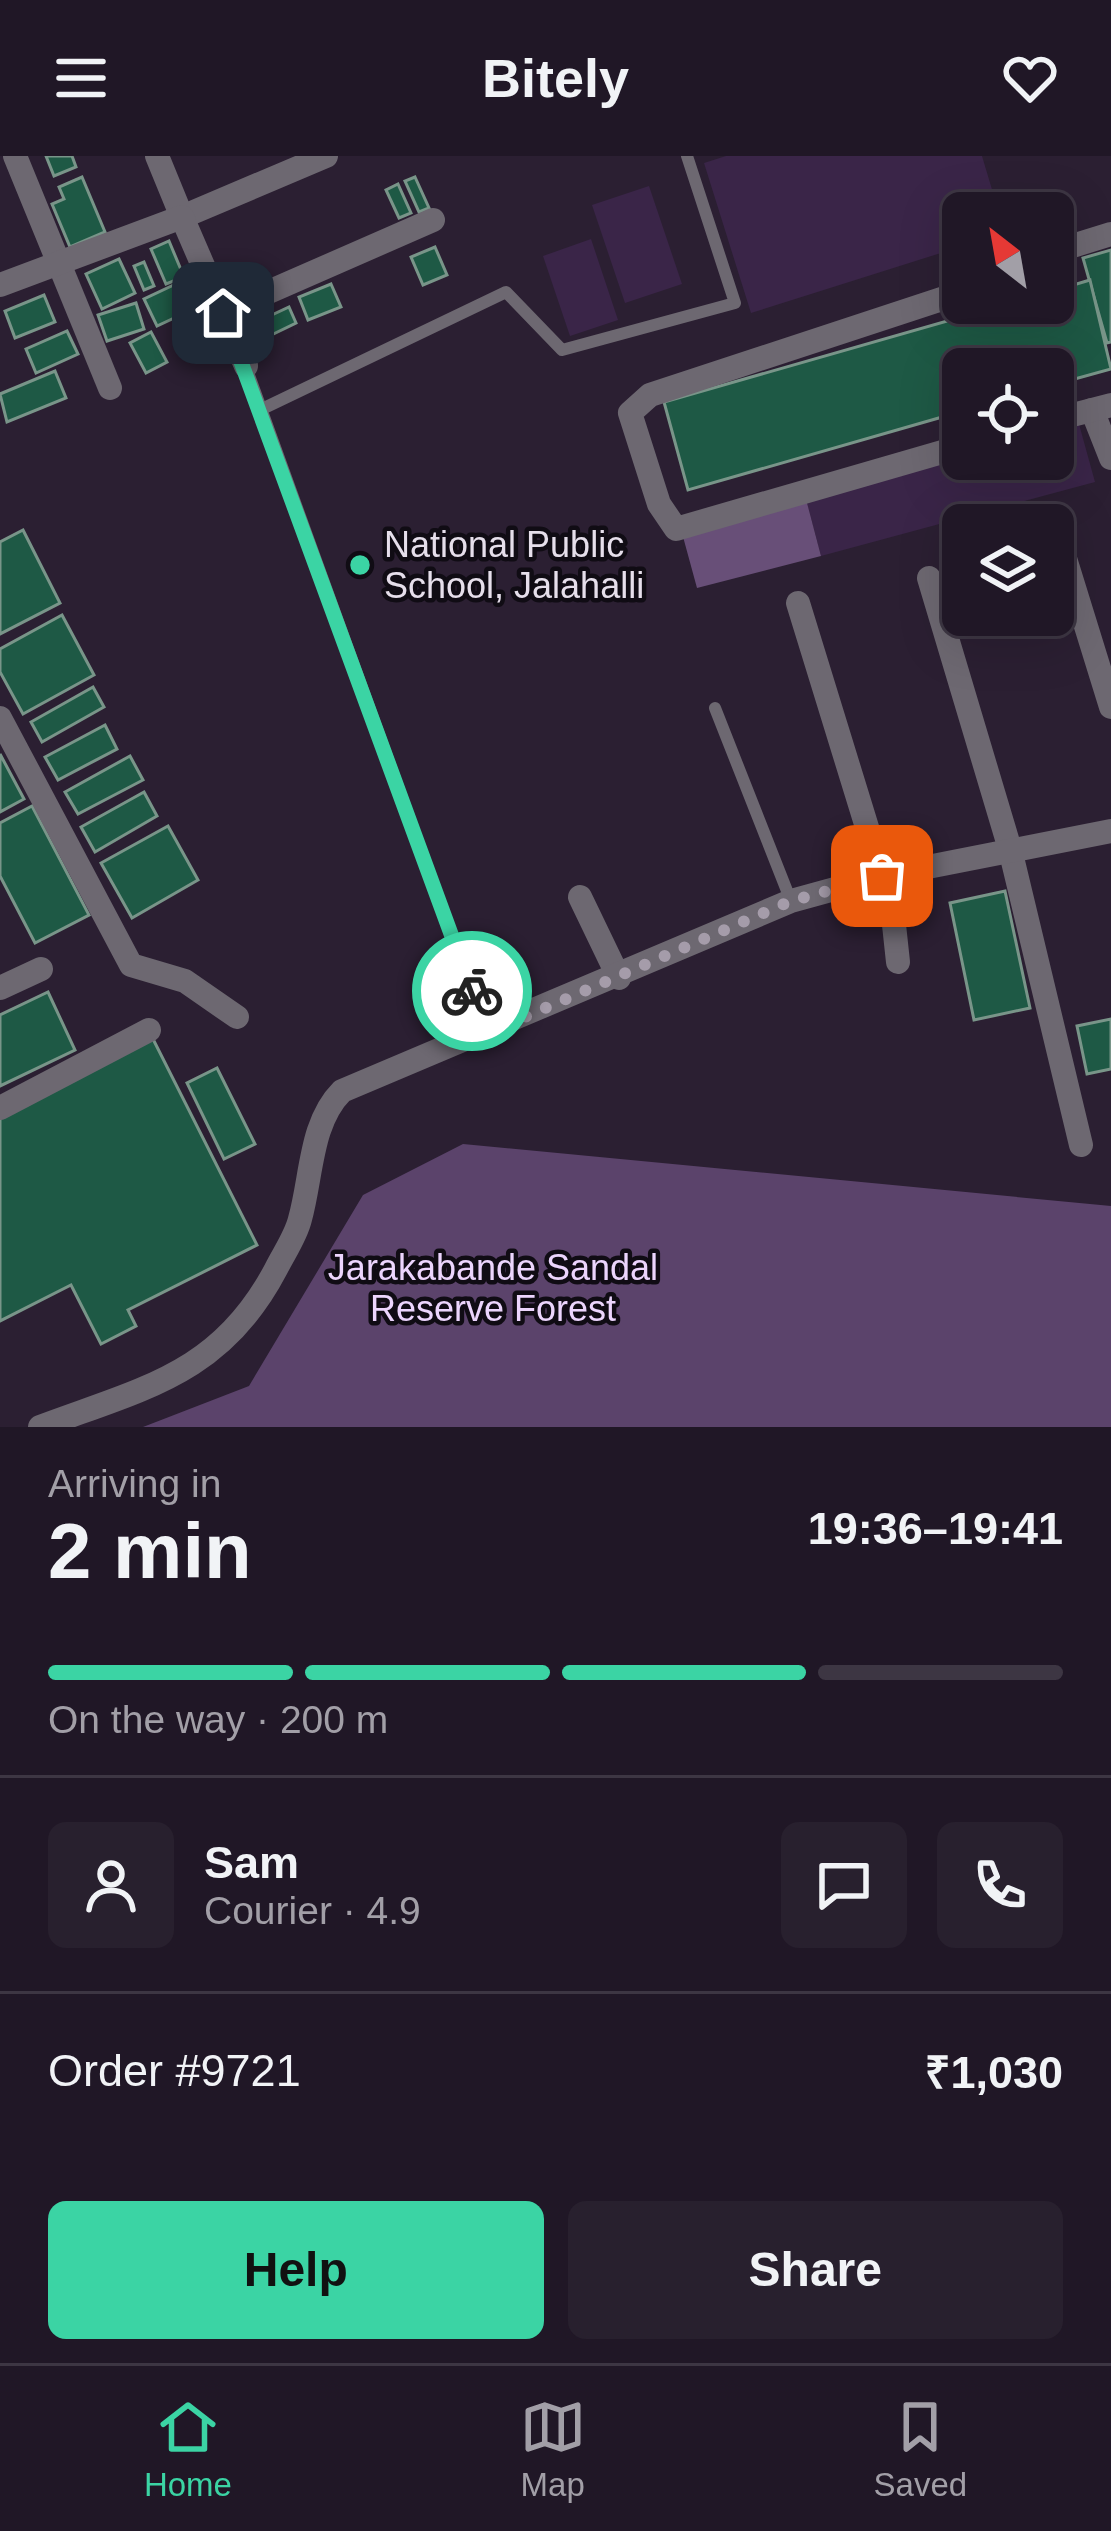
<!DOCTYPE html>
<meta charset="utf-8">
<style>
body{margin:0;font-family:Helvetica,sans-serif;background:#28202e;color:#f1f3f6;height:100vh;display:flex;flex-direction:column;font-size:45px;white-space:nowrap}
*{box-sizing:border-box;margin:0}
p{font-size:39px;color:#a29fa7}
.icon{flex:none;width:66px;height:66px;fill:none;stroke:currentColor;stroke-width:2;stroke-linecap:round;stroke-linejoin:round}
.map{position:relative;height:1271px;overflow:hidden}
.drawer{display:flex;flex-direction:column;background:#201726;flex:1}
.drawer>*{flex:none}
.needle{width:78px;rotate:329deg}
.buttons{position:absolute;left:942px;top:36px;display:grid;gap:24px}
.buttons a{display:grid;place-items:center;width:132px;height:132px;border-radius:18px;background:#201726;box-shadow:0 12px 48px #0002,0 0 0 3px #3d3643;font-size:60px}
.pin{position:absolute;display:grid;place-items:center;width:102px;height:102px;color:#fff;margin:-51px;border-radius:24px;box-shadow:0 6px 18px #0006}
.courier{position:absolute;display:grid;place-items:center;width:120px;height:120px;margin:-60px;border:9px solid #3bd4a4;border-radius:50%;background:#fff;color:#222;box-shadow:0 3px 15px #0007}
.summary em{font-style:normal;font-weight:700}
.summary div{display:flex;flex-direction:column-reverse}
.summary{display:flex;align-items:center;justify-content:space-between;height:204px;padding:0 48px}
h1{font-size:78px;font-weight:700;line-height:90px}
.bar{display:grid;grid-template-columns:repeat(4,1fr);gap:18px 12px;align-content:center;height:144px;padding:0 48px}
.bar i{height:15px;border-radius:9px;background:#3d3643}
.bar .active{background:#3bd4a4}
.bar p{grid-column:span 4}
.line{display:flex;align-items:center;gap:30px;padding:0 48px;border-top:3px solid #3d3643}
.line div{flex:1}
.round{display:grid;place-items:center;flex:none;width:126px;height:126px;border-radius:18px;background:#28202e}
.action{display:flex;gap:24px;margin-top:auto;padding:24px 48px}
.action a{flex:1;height:138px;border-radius:18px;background:#3bd4a4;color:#111;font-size:48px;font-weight:700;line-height:138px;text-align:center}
.action a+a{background:#28202e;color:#f1f3f6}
header{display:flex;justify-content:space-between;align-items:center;height:156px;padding:0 48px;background:#201726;font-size:54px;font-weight:700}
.tabs{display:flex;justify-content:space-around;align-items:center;height:168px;border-top:3px solid #3d3643;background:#201726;font-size:33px;color:#a29fa7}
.tabs a{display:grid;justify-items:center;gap:6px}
.tabs .active{color:#3bd4a4}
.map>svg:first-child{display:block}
</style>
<header><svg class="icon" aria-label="menu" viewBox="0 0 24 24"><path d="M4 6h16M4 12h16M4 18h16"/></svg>Bitely<svg class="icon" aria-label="heart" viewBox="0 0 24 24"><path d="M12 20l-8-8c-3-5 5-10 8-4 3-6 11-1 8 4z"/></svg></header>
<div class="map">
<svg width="1111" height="1271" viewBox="0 0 1111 1271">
<rect width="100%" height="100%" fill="#2b1f32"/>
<g fill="#3a2548">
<polygon points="726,0 982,0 999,57 963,57 963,90 751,157 704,7"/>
<polygon points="649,30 682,128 625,147 592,49"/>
<polygon points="591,83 618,164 570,180 543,100"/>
<polygon points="1079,268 1095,326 821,400 806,343 963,300 1053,303 1053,275"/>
</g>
<polygon fill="#5b436b" points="463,988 1111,1050 1111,1271 143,1271 249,1230 363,1039"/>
<polygon fill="#684f78" points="806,343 821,400 697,432 682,377"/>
<g fill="#1e5945" stroke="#799589" stroke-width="3">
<polygon points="46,0 72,0 76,11 54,20"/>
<polygon points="82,21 105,76 70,91 52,48 64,43 59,31"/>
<polygon points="415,21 429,52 419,56 405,25"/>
<polygon points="398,28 411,57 399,62 386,34"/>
<polygon points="169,85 184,121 166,128 151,93"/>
<polygon points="435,91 447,119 423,129 411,101"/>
<polygon points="1111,94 1111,186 1107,187 1083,102"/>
<polygon points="119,103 135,137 102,153 86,118"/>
<polygon points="144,106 154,130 144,134 134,110"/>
<polygon points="1090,124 1111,213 1053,229 1053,213 963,213 963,255 688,334 664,246 1010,147 1053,147 1053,135"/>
<polygon points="178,127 191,154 157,170 144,143"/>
<polygon points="331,128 341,151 308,164 299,141"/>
<polygon points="44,139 55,166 15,182 5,155"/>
<polygon points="136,147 144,173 107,185 98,159"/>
<polygon points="289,151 296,167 265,182 257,166"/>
<polygon points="67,175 78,198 36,217 26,193"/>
<polygon points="151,176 167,206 146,217 130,187"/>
<polygon points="55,215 66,242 7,266 0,238"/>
<polygon points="23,374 60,447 0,478 0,386"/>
<polygon points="62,459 94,519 23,558 0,516 0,493"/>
<polygon points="93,531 104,551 42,586 31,566"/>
<polygon points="105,569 117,593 58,624 45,601"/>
<polygon points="0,598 24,643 0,656"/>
<polygon points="130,600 143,624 78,658 65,636"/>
<polygon points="144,636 157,660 95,696 81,671"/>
<polygon points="32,650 89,759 35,787 0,720 0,667"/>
<polygon points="168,670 198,724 132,762 101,707"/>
<polygon points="1005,735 1030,852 974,864 950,747"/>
<polygon points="48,836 75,894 0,930 0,859"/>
<polygon points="1111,863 1111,913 1087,918 1077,870"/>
<polygon points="153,883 257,1089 128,1154 136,1170 101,1188 71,1129 0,1165 0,960"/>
<polygon points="217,912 255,988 224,1003 187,927"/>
</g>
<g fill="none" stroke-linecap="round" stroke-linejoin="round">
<g stroke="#6d6871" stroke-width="12">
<polyline points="246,211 486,874"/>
<polyline points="262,253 506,136 562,194 735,147 687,0"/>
<polyline points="715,552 791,745"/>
</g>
<g stroke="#6d6871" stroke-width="24">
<polyline points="15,0 110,232"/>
<polyline points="157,0 182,61 326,0"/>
<polyline points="1053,96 1111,78"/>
<polyline points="0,129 182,61 223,156 433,64"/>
<polyline points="963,136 650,239 630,257 659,348 676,373 963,290"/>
<polyline points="223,156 246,210"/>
<polyline points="1092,254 1111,302"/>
<polyline points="1053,264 1111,249"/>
<polyline points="1059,383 1111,551"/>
<polyline points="929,422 1010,693 1081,989"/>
<polyline points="798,447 882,720"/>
<polyline points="0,562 131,809 185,825 237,861"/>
<polyline points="898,718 892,750 898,806"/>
<polyline points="580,741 619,822"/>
<polyline points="0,832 41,813"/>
<polyline points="0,952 149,874"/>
<path d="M 40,1271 C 144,1232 221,1218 276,1113 C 284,1097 296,1080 300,1063 C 312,1020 310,967 342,935 L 791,745 L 882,720 L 1111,675"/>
</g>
</g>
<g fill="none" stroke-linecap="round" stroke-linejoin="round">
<polyline stroke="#a59caa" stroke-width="12" stroke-dasharray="0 21.6" points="472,835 488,877 791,745 882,720"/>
<polyline stroke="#3bd4a4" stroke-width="15" points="223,157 472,835"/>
</g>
<circle fill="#3bd4a4" stroke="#100c14" stroke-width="4.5" cx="360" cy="409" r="12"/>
<g text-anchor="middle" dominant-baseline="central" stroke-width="9" stroke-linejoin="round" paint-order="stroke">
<g font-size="36" fill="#e6dfeb" stroke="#100c14" text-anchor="start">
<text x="384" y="388">National Public<tspan x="384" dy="41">School, Jalahalli</tspan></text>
</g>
<g font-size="36" fill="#ecd5fd" stroke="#100c14">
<text x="493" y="1111">Jarakabande Sandal<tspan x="493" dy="41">Reserve Forest</tspan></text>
</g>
</g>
</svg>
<div class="buttons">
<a><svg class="needle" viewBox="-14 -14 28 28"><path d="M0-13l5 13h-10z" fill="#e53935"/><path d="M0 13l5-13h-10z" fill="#a29fa7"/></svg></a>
<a><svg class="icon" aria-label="locate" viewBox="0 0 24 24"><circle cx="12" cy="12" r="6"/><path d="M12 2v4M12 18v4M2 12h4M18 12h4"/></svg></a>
<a><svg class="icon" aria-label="layers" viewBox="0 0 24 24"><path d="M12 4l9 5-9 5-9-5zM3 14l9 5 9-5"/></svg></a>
</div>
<div class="pin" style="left:882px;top:720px;background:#ea580c"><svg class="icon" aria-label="bag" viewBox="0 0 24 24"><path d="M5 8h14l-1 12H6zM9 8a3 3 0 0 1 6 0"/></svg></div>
<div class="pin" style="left:223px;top:157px;background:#1f2937"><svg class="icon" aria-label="home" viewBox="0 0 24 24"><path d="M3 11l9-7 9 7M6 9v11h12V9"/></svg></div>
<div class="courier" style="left:472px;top:835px"><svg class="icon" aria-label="bike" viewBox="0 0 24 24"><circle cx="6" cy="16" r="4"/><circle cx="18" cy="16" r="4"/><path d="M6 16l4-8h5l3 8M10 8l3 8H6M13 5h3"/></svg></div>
</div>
<section class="drawer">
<div class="summary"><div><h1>2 min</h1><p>Arriving in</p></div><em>19:36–19:41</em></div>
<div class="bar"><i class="active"></i><i class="active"></i><i class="active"></i><i></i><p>On the way · 200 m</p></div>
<div class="line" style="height:216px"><a class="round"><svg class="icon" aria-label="person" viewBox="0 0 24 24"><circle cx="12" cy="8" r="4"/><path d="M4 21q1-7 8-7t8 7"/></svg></a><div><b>Sam</b><p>Courier · 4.9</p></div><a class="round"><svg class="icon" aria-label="chat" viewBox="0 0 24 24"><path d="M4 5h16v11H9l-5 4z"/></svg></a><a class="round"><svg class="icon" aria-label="phone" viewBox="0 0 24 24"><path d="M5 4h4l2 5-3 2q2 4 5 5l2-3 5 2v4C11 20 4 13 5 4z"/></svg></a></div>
<div class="line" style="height:156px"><div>Order #9721</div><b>₹1,030</b></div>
<div class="action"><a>Help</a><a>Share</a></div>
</section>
<nav class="tabs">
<a class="active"><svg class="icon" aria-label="home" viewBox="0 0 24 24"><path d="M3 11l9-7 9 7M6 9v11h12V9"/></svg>Home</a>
<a><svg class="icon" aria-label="map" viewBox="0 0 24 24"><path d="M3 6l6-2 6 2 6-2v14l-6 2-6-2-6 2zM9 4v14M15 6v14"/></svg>Map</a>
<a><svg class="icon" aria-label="saved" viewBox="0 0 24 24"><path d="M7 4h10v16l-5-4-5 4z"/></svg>Saved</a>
</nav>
